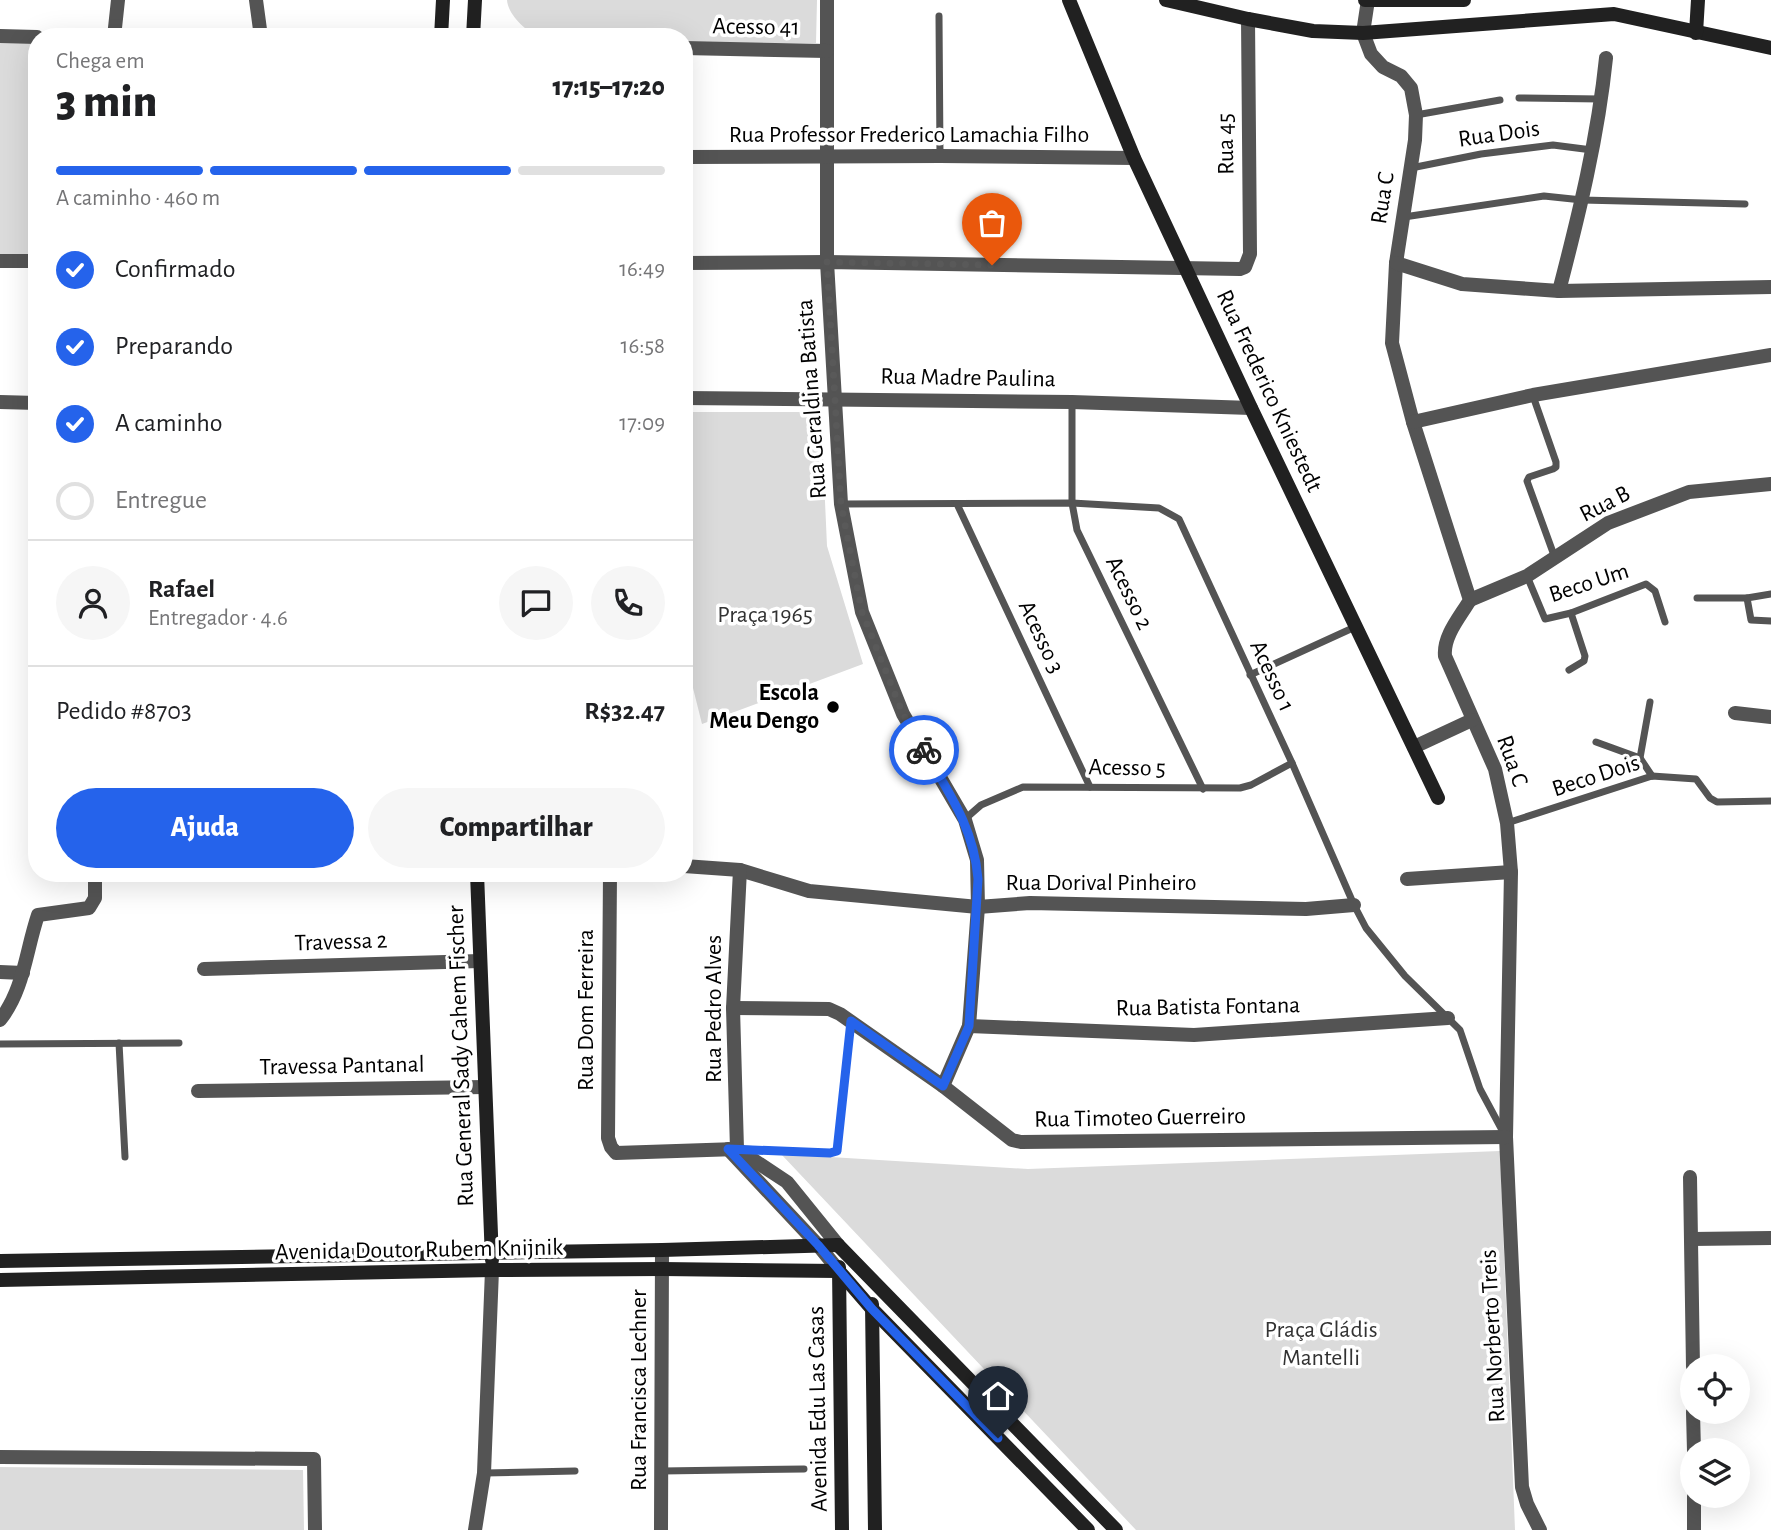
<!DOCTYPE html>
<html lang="pt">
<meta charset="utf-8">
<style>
body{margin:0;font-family:"Alegreya Sans",sans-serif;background:#f6f6f6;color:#202124;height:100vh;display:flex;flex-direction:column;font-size:26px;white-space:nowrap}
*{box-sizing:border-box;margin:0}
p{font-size:23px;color:#757577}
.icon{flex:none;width:38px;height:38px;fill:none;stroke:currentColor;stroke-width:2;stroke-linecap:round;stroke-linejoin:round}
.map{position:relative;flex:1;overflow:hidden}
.details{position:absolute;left:28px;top:28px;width:665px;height:854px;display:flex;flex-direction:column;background:#fff;border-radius:28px;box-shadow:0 7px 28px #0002}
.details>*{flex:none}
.fabs{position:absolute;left:1680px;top:1354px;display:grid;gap:14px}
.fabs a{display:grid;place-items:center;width:70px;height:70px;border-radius:50%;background:#fff;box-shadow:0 7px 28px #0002;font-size:35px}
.pin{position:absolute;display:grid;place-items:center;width:60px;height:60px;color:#fff;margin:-72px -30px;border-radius:50% 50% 50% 0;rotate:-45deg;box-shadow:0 0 7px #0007}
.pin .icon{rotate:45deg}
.courier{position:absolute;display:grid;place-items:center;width:70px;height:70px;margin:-35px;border:5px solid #2563eb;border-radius:50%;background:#fff;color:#222;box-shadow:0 2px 9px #0007}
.summary em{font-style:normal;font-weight:800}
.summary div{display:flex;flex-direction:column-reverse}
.summary{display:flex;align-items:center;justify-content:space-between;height:119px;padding:0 28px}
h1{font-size:46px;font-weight:800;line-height:52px}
.bar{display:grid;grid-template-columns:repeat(4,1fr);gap:10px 7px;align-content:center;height:84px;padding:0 28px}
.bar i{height:9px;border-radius:5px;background:#e0e0e0}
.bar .active{background:#2563eb}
.bar p{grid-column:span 4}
.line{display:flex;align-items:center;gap:18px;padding:0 28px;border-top:2px solid #e0e0e0}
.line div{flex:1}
.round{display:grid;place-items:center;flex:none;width:74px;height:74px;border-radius:37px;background:#f6f6f6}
ol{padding:0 28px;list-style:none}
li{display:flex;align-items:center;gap:21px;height:77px}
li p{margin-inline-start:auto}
li .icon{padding:7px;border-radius:50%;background:#2563eb;color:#fff;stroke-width:4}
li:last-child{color:#757577}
li i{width:38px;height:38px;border:4px solid #e0e0e0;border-radius:50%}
.button{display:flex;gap:14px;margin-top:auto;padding:14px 28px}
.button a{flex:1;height:80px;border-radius:42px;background:#2563eb;color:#fff;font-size:28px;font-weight:800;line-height:80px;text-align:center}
.button a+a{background:#f6f6f6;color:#202124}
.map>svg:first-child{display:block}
</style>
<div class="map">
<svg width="1771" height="1530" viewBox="0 0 1771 1530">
<rect width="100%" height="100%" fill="#fff"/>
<g fill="#dbdbdb">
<path d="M 507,0 L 817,0 L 816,43 L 684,43 L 684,37 L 539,37 C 526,31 508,15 507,0 Z"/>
<polygon points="0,42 35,43 35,255 0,255"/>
<polygon points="684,412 821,412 827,546 863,664 702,724 684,652"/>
<polygon points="1500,1151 1515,1530 1136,1530 781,1154 1028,1169"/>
<polygon points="0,1467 303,1470 304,1530 0,1530"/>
</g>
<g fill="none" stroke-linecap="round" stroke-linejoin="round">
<g stroke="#545454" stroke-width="7">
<polyline points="939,16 940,156"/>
<polyline points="1519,98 1601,99"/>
<polyline points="1416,115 1500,100"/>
<polyline points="1411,168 1481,154 1553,145 1592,150"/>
<polyline points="1404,217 1544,196 1582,200 1745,204"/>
<polyline points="1533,396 1556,462 1556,467 1553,469 1529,477 1527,481 1555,558"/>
<polyline points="1072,403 1072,503 1077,530 1203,789"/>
<polyline points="842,504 1072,503 1159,508 1179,519 1292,763 1354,905 1366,928 1405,976 1460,1030 1480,1089 1502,1130"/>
<polyline points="957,504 1090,787"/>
<polyline points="1527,576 1545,619 1571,613 1646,584 1655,591 1665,622"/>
<polyline points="1697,598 1747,598 1771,594"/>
<polyline points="1747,598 1751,620 1771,621"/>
<polyline points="1569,670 1584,661 1585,656 1571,613"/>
<polyline points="1250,675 1355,627"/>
<polyline points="1596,742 1640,758 1652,776"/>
<polyline points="1640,758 1650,702"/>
<polyline points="965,819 981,805 1023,787 1240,788 1251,785 1292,763"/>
<polyline points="1507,823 1652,776 1696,779 1710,798 1717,802 1771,801"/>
<polyline points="119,1043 125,1157"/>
<polyline points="0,1044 179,1043"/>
<polyline points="741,1149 830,1153 837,1151 851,1022"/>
<polyline points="662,1471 804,1469"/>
<polyline points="485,1473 575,1471"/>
</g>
<g stroke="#545454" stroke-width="14">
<polyline points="256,0 261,37"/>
<polyline points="827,0 827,262 841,504 862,612 903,714 965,820 977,860 978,907 969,1026 943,1086"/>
<path d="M 1368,0 L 1363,33 L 1371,54 L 1383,67 L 1401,76 L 1411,88 L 1416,115 L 1415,140 L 1396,263 L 1392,343 L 1413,422 L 1470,600 C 1460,617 1443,636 1445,656 L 1495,769 L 1507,823 L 1511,872 L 1506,1137 L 1522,1487 L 1527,1504 L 1540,1530"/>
<polyline points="0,36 37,37"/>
<polyline points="114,37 118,0"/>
<polyline points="684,48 827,51"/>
<polyline points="684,157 940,156 1134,158"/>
<polyline points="0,261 37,261"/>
<polyline points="684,263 827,262 1240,269 1245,267 1250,254 1248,19"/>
<polyline points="1396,263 1462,284 1559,291 1771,287"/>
<path d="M 1559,291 C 1579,214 1598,137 1606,58"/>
<polyline points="684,398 1072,402 1251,408"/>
<polyline points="0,402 37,403"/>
<polyline points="1413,422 1533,395 1771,355"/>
<polyline points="1470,600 1527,576 1608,523 1689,492 1771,484"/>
<polyline points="1735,713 1771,717"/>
<polyline points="1414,747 1472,720"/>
<polyline points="684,866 740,870 809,891 978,907 1030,903 1306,909 1354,905"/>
<polyline points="610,873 608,1138 611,1147 616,1153 737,1149"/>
<polyline points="1407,879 1511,872"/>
<polyline points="204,969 480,961"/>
<polyline points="0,972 23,973"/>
<polyline points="733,1008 829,1009 840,1014 943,1086 1012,1140 1021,1142 1506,1137"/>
<path d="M 0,1020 C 24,990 26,950 38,915 L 89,908 L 95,898 L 95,873"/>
<polyline points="969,1026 1194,1035 1448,1018"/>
<polyline points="198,1091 485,1087"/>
<polyline points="728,1149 818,1245 839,1271"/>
<polyline points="737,1149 733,1008 740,870"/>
<polyline points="737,1149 787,1182 838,1245"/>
<polyline points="1690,1177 1693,1367"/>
<polyline points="1692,1239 1771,1238"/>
<polyline points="1693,1412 1694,1451"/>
<polyline points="0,1457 314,1459 315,1530"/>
<polyline points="1694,1496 1694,1530"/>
<polyline points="475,1530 484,1473 492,1270"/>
<polyline points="661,1530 662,1250"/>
</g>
<g stroke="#212121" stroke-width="14">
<polyline points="1069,0 1134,158 1251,408 1438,798"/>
<polyline points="1166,0 1248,19 1313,31 1363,33 1614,14 1771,48"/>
<polyline points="1365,0 1464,0"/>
<polyline points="1696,33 1698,0"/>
<polyline points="441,37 443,0"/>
<polyline points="473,37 475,0"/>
<polyline points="477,873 492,1260"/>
<polyline points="838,1245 1116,1530"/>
<polyline points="0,1261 662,1250 838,1245"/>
<polyline points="839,1267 842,1530"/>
<polyline points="0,1280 492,1270 662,1269 839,1271 872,1309 1088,1530"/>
<polyline points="872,1304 875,1530"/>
</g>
</g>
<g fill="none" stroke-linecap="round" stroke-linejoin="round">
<polyline stroke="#595959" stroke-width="7" stroke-dasharray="0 12.6" points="924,750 903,714 862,612 841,504 827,262 992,265"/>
<path stroke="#2563eb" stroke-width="9" d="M 924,750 C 949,793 974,828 978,879 L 969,1026 L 943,1086 L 851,1021 L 837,1151 L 830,1153 L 728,1149 L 818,1245 L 872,1309 L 998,1438"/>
</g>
<circle fill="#000" stroke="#fff" stroke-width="2.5" cx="833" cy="707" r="7"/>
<g text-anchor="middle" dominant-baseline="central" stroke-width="7" stroke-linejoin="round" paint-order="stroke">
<g font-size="24" fill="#000" stroke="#fff">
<text transform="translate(756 27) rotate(1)">Acesso 41</text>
<text transform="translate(1499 134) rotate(-8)">Rua Dois</text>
<text x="909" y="135">Rua Professor Frederico Lamachia Filho</text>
<text transform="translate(1226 144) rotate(-91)">Rua 45</text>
<text transform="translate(1383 198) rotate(-81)">Rua C</text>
<text transform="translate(968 378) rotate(1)">Rua Madre Paulina</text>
<text transform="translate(1269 391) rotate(65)">Rua Frederico Kniestedt</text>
<text transform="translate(812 399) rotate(-94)">Rua Geraldina Batista</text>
<text transform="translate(1605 504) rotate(-27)">Rua B</text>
<text transform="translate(1589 583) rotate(-18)">Beco Um</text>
<text transform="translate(1129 593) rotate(64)">Acesso 2</text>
<text transform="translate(1041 637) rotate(65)">Acesso 3</text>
<text transform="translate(1272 676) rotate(65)">Acesso 1</text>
<text transform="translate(1512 761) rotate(71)">Rua C</text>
<text transform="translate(1127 768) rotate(1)">Acesso 5</text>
<text transform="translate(1596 776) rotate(-18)">Beco Dois</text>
<text x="1101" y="883">Rua Dorival Pinheiro</text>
<text transform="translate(341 942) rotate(-2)">Travessa 2</text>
<text transform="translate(1208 1007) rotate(-1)">Rua Batista Fontana</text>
<text transform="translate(714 1009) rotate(-90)">Rua Pedro Alves</text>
<text transform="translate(586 1010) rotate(-90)">Rua Dom Ferreira</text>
<text transform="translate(461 1056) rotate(-92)">Rua General Sady Cahem Fischer</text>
<text transform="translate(342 1066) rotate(-1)">Travessa Pantanal</text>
<text transform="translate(1140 1118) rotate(-1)">Rua Timoteo Guerreiro</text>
<text transform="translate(419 1250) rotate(-1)">Avenida Doutor Rubem Knijnik</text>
<text transform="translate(1493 1336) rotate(-93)">Rua Norberto Treis</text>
<text transform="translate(639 1390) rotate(-90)">Rua Francisca Lechner</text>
<text transform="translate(818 1409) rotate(-91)">Avenida Edu Las Casas</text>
</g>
<g font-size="24" fill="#323232" stroke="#fff">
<text x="765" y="615">Praça 1965</text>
<text x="1321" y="1330">Praça Gládis<tspan x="1321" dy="28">Mantelli</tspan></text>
</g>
<g font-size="24" font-weight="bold" fill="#000" stroke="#fff" text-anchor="end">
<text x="819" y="693">Escola<tspan x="819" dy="28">Meu Dengo</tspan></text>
</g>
</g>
</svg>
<div class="fabs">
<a><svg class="icon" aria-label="locate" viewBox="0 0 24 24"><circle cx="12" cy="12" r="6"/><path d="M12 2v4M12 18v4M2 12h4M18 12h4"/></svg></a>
<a><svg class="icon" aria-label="layers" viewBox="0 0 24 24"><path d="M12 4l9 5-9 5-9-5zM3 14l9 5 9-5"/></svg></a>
</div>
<div class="pin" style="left:992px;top:265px;background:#ea580c"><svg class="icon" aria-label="bag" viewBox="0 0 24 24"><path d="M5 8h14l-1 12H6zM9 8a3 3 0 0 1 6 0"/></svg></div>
<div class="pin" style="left:998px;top:1438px;background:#1f2937"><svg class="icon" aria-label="home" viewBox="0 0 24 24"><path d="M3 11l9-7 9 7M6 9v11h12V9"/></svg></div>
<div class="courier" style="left:924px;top:750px"><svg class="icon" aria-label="bike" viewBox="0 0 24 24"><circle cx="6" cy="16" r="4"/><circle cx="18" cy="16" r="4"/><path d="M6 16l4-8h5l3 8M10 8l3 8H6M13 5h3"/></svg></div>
<section class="details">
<div class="summary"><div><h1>3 min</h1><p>Chega em</p></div><em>17:15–17:20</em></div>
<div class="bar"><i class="active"></i><i class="active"></i><i class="active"></i><i></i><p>A caminho · 460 m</p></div>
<ol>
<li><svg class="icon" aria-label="check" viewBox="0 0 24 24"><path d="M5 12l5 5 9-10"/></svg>Confirmado<p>16:49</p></li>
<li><svg class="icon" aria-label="check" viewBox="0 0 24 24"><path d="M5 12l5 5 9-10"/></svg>Preparando<p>16:58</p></li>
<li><svg class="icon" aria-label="check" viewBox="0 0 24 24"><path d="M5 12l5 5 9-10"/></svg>A caminho<p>17:09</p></li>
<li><i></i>Entregue</li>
</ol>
<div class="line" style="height:126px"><a class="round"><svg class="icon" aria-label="person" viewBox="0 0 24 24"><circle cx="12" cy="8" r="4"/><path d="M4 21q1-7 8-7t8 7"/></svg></a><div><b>Rafael</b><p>Entregador · 4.6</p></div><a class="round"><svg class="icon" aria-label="chat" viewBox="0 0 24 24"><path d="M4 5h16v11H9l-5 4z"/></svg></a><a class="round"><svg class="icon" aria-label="phone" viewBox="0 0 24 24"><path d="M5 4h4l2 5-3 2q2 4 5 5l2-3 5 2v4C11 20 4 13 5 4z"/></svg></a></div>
<div class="line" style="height:91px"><div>Pedido #8703</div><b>R$32.47</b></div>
<div class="button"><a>Ajuda</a><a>Compartilhar</a></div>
</section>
</div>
